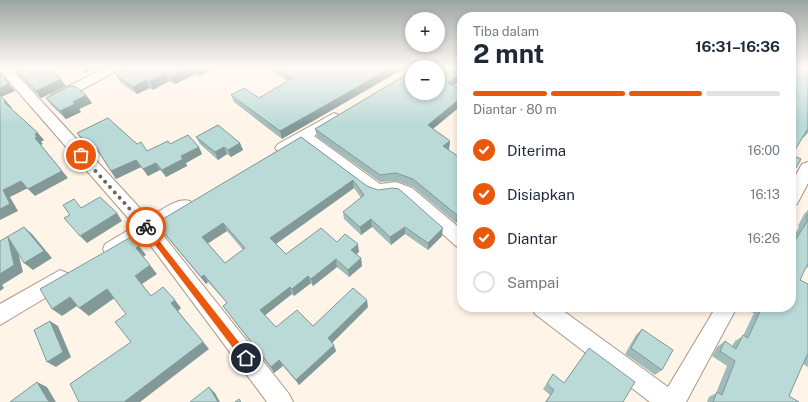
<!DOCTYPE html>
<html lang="id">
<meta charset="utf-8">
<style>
body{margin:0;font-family:"Public Sans",sans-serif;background:#f2f2f3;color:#1f2937;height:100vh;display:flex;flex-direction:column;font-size:15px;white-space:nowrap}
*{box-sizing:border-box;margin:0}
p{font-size:13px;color:#747a83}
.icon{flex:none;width:22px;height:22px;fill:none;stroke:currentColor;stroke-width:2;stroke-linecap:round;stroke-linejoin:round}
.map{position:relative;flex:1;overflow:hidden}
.drawer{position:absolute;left:457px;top:12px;width:339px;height:300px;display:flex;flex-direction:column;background:#fff;border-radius:16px;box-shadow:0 2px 6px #0003}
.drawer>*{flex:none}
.buttons{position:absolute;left:405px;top:12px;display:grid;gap:8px}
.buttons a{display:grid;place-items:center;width:40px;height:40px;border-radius:50%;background:#fff;box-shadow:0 2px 6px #0003;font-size:20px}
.pin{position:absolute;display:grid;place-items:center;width:34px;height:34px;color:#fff;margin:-17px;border:2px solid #fff;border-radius:50%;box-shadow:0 1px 4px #0007}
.courier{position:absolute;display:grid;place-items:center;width:40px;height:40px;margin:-20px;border:3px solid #ea580c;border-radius:50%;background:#fff;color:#222;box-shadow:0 1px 5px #0007}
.head em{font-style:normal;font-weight:700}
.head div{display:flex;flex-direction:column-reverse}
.head{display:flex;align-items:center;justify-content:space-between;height:68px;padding:0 16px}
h1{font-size:26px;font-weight:700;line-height:30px}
.bar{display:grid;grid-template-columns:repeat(4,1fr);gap:6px 4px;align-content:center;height:48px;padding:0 16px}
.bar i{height:5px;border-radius:3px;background:#e0e1e3}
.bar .active{background:#ea580c}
.bar p{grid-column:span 4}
ol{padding:0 16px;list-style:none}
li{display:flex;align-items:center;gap:12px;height:44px}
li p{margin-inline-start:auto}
li .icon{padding:4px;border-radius:50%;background:#ea580c;color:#fff;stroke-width:4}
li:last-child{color:#747a83}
li i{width:22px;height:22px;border:2px solid #e0e1e3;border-radius:50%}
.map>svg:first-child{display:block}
</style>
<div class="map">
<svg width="808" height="402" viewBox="0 0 808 402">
<rect width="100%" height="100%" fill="#fff4e8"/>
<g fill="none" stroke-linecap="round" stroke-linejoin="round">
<g stroke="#aa9886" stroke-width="2">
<g id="minor">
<path d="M 0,68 L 11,68 L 149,218 C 160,211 177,197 190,201 L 193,206 L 190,211 L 159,230 L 289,394 L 293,402 L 267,402 L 145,238 C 133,245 119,259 105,254 L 103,249 L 105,244 L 135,226 L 0,71 Z"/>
<polygon points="105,68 122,68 61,101 51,101 49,98 51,95"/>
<path d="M 334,113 L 339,115 L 341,118 L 339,121 L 314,136 L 380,184 L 396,182 L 412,188 L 462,230 L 462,249 L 456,246 L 400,196 L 392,194 L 379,196 L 369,193 L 303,143 C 294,148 287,155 278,152 L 275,148 L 278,144 Z"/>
<polygon points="808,162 808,183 797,204 791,205 791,184 802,164"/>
<polygon points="60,270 67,273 70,279 67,285 0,325 0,304"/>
<polygon points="532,307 558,307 668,387 716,307 737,307 686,402 650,402 535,314"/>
</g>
</g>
<use href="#minor" fill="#fff" fill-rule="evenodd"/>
</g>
<g fill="#a0bbba" fill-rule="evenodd">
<polygon points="13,68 50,68 66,86 41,98"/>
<polygon points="79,68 96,68 86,73"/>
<polygon points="126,68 214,68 200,76 196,74 175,84 169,81 153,90 150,88 137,94 120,82 116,75 127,69"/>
<polygon points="273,68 333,68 282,139 234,102 231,95 259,98 288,81 275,73"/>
<polygon points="791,68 808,68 808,133 803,138 802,137 792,155 796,168 791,174"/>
<polygon points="454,86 433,129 450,141 449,150 462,159 462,219 460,218 456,223 413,187 397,181 380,182 317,137 315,129"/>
<polygon points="86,95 92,103 79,109 81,112 66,119 52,106 46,98"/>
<polygon points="77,133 137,144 147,151 170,144 202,154 186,163 187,166 166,177 160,170 148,176 141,167 116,179 98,152 95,154 82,141"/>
<polygon points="196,137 240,143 243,150 231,157 227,154 218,160 200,144"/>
<path d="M 301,137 L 367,186 L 442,236 L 428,250 L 405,234 L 391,245 L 372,227 L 361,235 L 344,219 L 343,212 L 361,198 L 354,188 L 276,244 L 286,254 L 337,242 L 359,252 L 356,254 L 361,258 L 362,266 L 349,277 L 337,267 L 313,286 L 311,283 L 294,296 L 292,294 L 265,315 L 276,327 L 313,326 L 368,307 L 332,343 L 336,351 L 299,385 L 283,366 L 274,373 L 228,313 L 223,306 L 227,303 L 208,282 L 206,284 L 161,230 L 156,223 ZM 227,231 L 243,250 L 225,263 L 208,243 Z"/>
<polygon points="808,210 808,268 806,267 800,280 808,284 808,367 803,364 789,396 799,402 707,402 709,397 716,393 727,366 712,356 717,347 725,341 732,346 735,341 743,336 754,313 751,312 754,307 791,307 791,241 799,227 798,226 804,214"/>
<polygon points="642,329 662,370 655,375 625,354 636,335"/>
<polygon points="589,348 623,402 545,402 550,395 543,389 553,374 564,383"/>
</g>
<g fill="#829997">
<polygon points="83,68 96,68 86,73"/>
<polygon points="188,68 193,68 196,74 175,84 171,77"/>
<polygon points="198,68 214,68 200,76 197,69"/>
<polygon points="391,68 405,68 282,139 280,131"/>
<polygon points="462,72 462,79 447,91 448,83"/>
<polygon points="166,73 169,81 153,90 149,82"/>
<polygon points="61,79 66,86 41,98 36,91"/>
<polygon points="146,80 150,88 137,94 133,87"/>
<polygon points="9,84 15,91 1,97 0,97 0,88"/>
<polygon points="86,95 92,103 79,109 81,112 66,119 60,111 73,102"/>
<polygon points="462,97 462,105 428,133 428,125"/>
<polygon points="6,101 12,108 10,109 4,102"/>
<polygon points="38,133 44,140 41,142 43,144 41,145 68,178 35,196 28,189 35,138 35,134"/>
<polygon points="450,141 449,149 442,154 443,146"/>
<polygon points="240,143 243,150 231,157 228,150"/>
<polygon points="94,144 99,152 95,154 89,146"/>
<polygon points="199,147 202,154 186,163 187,166 166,177 162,170 181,156"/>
<polygon points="224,147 227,154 218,160 215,152"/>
<polygon points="136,160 141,167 116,179 111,171"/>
<polygon points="156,163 160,170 148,176 143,169"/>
<polygon points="462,164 462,171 459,166"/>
<polygon points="353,180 354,188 273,246 270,238"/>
<polygon points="21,181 28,188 10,197 18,211 0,220 0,209 3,190"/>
<polygon points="462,210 460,218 456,223 457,215"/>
<polygon points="117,213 122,221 87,243 80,236"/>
<polygon points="371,219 372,227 361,235 360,227"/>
<polygon points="223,223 227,231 207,244 202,237"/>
<polygon points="24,227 32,234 52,258 33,270 24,263"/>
<polygon points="405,227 405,234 391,245 390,237"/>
<polygon points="443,228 442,236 428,250 428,243"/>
<polygon points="8,237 16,244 23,272 2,285 4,288 0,291 0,274"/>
<polygon points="358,244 359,252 352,258 351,250"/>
<polygon points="139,246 146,255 143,257 136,248"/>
<polygon points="361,258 362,266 349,277 348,270"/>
<polygon points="336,259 337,267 313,286 311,279"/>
<polygon points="150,265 157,274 142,284 158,304 135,276"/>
<polygon points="204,275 208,282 206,284 201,277"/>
<polygon points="308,276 311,283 294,296 292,289"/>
<polygon points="290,287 292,294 264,316 260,310"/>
<polygon points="107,289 116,297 89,316 79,308"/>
<polygon points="70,297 80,304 62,316 52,309"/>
<polygon points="175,300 181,308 178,311 209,349 140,402 124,402 171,303"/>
<polygon points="367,300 368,307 330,345 328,338"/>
<polygon points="50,321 58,326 71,357 56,367 47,362"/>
<polygon points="334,345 336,351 299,385 296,380"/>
<polygon points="279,360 283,366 274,373 271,367"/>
<polygon points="37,382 47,387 56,402 48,402"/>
<polygon points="209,387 215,393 220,402 218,402"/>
</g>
<g fill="#badad8" stroke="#829997" fill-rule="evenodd">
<polygon points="15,68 50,68 61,79 36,91"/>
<polygon points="128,68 188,68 171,77 166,73 149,82 146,80 133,87 116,75"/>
<polygon points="278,68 333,68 338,72 343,68 391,68 280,131 231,95 244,88 259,98 293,78"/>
<polygon points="438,68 462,68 462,72 448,83 462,90 462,97 428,125 450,141 443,146 462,159 462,164 459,166 462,169 462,210 457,215 413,179 396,173 380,175 315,129 412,71 412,93 438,93"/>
<polygon points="791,68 808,68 808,130 807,130 792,155 801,159 796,168 791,166"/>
<polygon points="0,73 9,84 0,88"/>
<polygon points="70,86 75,86 86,95 73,102 75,104 60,111 46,98"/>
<polygon points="0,95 6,101 4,102 38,133 35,134 37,137 35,138 62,171 28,189 21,181 3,190 10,204 0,209"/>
<polygon points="108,118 137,144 141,142 147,151 168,141 170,144 188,135 199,147 181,156 183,159 162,170 156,163 143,169 136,160 111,171 94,144 89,146 77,133"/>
<polygon points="218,125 240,143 228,150 224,147 215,152 196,137"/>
<path d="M 301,137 L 367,186 L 378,190 L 392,188 L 399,189 L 443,228 L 428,243 L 405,227 L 390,237 L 371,219 L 360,227 L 343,212 L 364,195 L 353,180 L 270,238 L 286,254 L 321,228 L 337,242 L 345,234 L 358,244 L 351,250 L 361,258 L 348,270 L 336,259 L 311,279 L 308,276 L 292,289 L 290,287 L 260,310 L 276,327 L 297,310 L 313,326 L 353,288 L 367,300 L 328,338 L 334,345 L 296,380 L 279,360 L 271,367 L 223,306 L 227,303 L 204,275 L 201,277 L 156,223 ZM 223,223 L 245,248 L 225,263 L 202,237 Z"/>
<polygon points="100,197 117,213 80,236 64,218 70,215 63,205 74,199 81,208"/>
<polygon points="808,214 808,263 800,280 808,284 808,355 807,355 789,396 799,402 713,402 717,392 722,395 735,361 720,351 725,341 736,349 743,335 748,338 762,307 791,307 791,247 808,220 806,219"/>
<polygon points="24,227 44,251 24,263 8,237 14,265 0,274 0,241"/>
<polygon points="131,237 139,246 136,248 150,265 135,276 151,296 163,287 175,300 171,303 203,342 124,402 79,402 70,384 131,342 115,322 126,314 107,289 79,308 70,297 52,309 40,289"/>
<polygon points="50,321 63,352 47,362 34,330"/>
<polygon points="642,329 673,350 662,370 631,348"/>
<polygon points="589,348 635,382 623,402 546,402 554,390 547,384 553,374 564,383"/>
<polygon points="37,382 49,402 10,402"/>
<polygon points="209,387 218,402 190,402"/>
<polygon points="239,399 241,402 235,402"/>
</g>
<linearGradient id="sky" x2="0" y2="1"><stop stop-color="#9ca4a2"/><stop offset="0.54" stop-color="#fffaf5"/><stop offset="1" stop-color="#fffaf5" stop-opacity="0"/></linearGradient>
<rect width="808" height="125" fill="url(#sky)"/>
<polygon fill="#ea580c" points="146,224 249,355 249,361 243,361 143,229 143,225"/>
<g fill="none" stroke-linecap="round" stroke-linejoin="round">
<polyline stroke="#6e665d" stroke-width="4" stroke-dasharray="0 7.2" points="81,155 146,227"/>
</g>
</svg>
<div class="buttons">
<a>+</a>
<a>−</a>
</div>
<div class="pin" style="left:81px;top:155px;background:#ea580c"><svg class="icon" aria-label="bag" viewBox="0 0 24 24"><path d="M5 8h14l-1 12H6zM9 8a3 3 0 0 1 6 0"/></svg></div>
<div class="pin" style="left:246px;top:358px;background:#1f2937"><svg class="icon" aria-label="home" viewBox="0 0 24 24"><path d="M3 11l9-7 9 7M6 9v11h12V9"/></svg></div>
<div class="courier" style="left:146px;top:227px"><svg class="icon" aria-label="bike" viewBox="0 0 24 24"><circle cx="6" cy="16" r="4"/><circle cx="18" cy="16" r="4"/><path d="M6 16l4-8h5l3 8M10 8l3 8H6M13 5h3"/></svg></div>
<section class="drawer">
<div class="head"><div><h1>2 mnt</h1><p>Tiba dalam</p></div><em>16:31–16:36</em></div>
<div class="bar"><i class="active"></i><i class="active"></i><i class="active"></i><i></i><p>Diantar · 80 m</p></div>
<ol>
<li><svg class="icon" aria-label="check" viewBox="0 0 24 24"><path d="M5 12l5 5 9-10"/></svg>Diterima<p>16:00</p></li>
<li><svg class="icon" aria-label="check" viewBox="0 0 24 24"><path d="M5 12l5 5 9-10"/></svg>Disiapkan<p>16:13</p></li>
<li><svg class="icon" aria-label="check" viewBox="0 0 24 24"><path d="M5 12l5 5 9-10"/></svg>Diantar<p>16:26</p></li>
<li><i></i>Sampai</li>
</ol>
</section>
</div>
